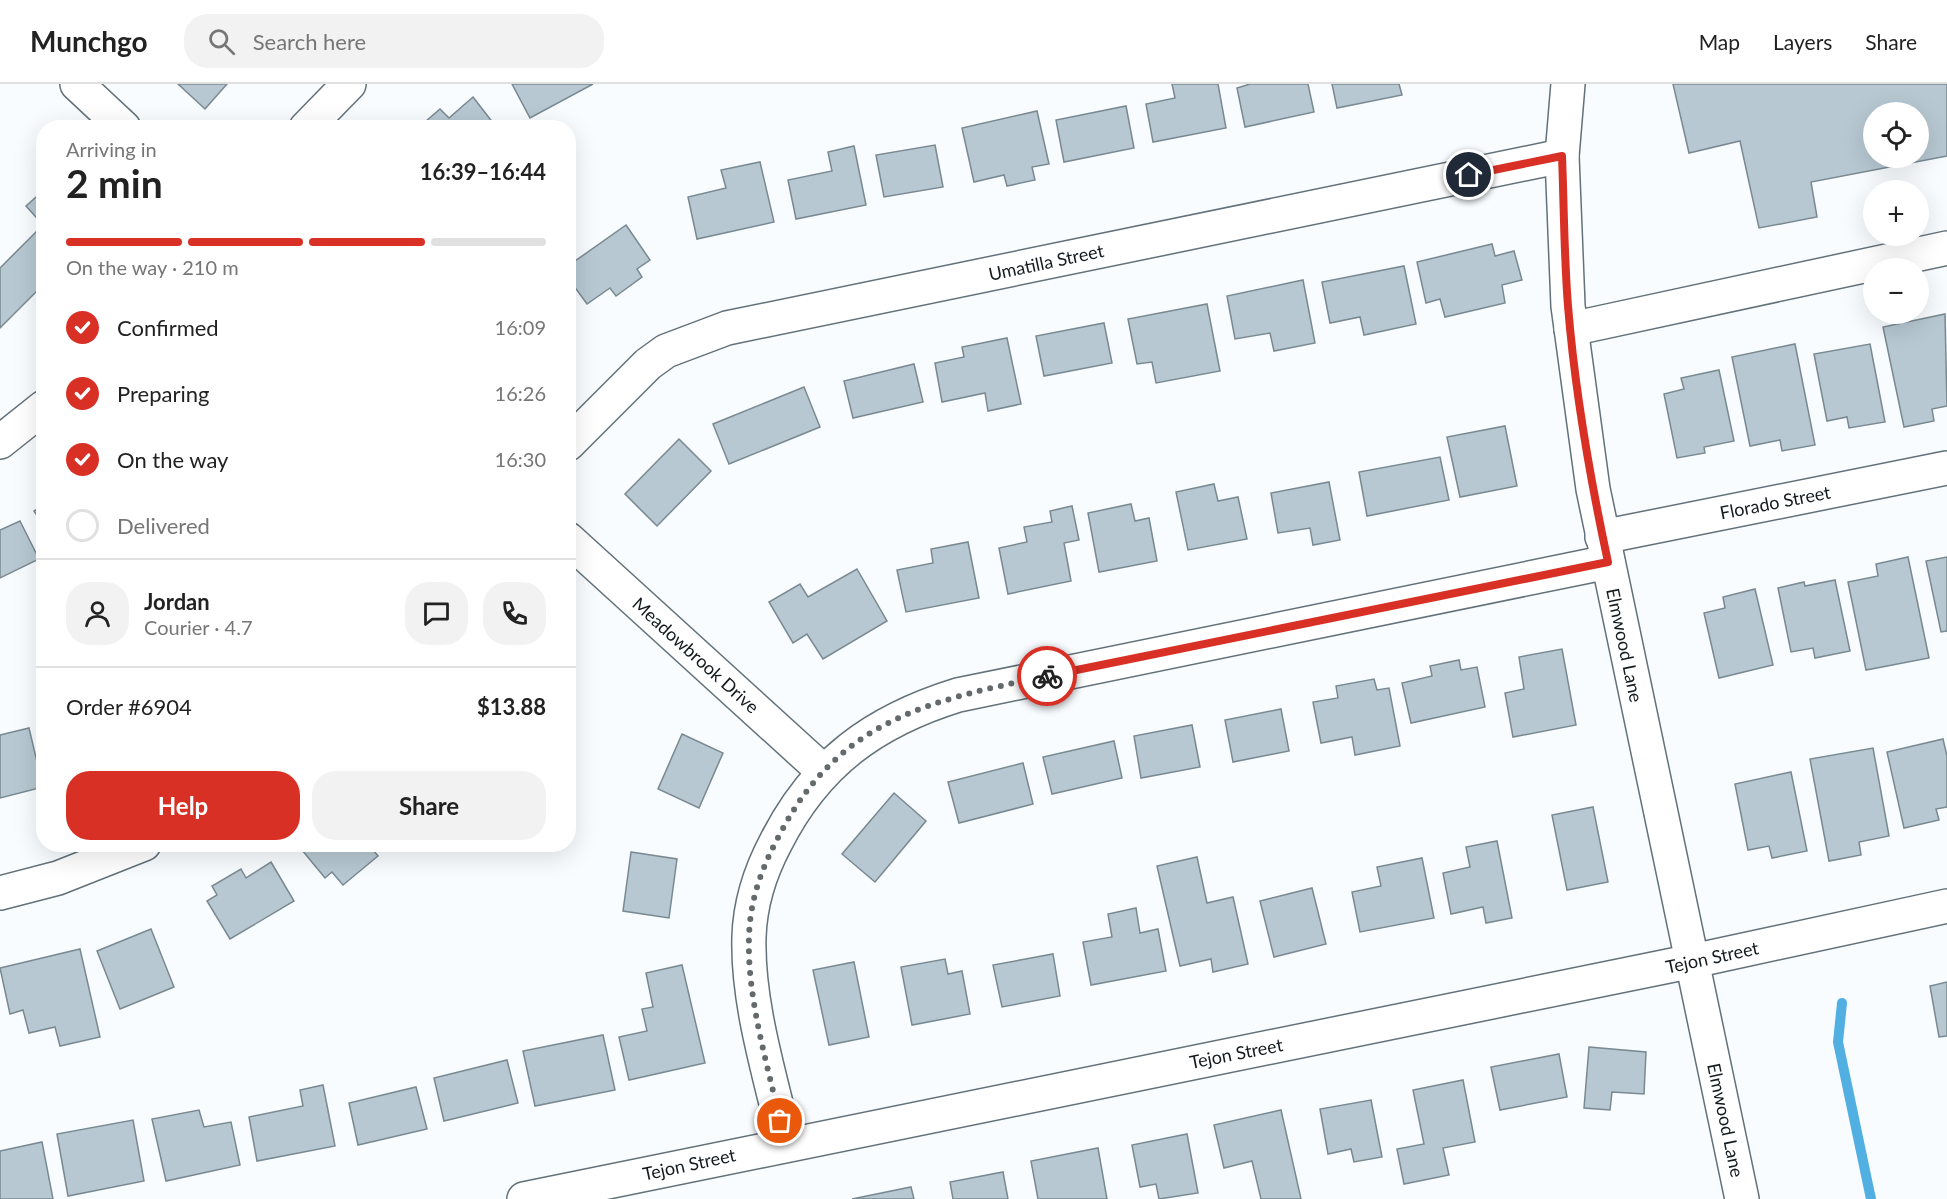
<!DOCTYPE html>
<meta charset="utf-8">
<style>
body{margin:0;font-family:Lato,sans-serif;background:#f2f2f2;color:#222;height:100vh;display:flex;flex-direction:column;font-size:22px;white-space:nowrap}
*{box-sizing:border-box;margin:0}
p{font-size:20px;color:#767676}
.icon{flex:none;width:33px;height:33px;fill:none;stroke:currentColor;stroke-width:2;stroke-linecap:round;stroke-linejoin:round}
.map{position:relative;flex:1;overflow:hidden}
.side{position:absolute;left:36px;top:36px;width:540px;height:732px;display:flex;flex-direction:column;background:#fff;border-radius:24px;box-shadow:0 6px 24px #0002}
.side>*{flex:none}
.tools{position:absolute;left:1863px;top:18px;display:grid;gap:12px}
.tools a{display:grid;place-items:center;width:66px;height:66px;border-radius:50%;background:#fff;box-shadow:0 6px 24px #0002;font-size:30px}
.pin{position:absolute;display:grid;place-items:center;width:51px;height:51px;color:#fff;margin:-26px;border:3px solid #fff;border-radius:50%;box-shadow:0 2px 6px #0007}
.courier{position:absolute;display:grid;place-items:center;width:60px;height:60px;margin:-30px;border:4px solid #d93025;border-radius:50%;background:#fff;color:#222;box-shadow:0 2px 8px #0007}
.overview em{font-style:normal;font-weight:700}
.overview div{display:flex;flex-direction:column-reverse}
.overview{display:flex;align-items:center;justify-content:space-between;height:102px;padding:0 30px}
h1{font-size:39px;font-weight:700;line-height:45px}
.bar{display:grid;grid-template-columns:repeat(4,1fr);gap:9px 6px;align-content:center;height:72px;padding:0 30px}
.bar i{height:8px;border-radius:4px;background:#e0e0e0}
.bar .selected{background:#d93025}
.bar p{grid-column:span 4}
.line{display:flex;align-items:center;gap:15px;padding:0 30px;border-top:2px solid #e0e0e0}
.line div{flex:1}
.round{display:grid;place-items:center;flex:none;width:63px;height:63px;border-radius:24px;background:#f2f2f2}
ol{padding:0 30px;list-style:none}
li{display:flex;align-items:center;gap:18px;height:66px}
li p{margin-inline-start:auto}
li .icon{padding:6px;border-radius:50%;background:#d93025;color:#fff;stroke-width:4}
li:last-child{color:#767676}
li i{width:33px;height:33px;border:3px solid #e0e0e0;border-radius:50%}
.action{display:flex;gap:12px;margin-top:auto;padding:12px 30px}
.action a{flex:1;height:69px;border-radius:24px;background:#d93025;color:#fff;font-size:24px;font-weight:700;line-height:69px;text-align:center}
.action a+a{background:#f2f2f2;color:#222}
header{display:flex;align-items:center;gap:36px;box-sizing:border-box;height:84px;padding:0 30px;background:#fff;border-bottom:2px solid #e0e0e0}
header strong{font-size:28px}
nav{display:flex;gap:33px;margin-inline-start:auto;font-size:21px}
.search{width:420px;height:54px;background:#f2f2f2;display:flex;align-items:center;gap:15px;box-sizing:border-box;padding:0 21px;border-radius:24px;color:#767676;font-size:22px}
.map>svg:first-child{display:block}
</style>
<header>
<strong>Munchgo</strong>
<div class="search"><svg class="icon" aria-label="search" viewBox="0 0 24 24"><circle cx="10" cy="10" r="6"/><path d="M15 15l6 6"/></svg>Search here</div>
<nav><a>Map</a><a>Layers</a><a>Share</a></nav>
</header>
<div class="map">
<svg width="1947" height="1115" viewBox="0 0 1947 1115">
<rect width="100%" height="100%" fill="#f8fcfe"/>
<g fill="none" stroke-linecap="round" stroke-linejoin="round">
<polyline stroke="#51afe2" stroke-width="10" points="1842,919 1838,958 1871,1115"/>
</g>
<g fill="#b7c8d2" stroke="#798992" stroke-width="1.5" fill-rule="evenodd">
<polygon points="178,0 227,0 205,25"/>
<polygon points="512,0 593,0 530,34"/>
<polygon points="1172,0 1218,0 1226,44 1153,58 1146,20 1175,14"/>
<polygon points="1250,0 1308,0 1314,28 1245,43 1237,4"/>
<polygon points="1332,0 1399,0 1402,11 1337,24"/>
<path d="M 1673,0 L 1947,0 L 1947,72 L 1811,98 L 1817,133 L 1759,144 L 1740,57 L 1689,69 ZM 1874,28 L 1918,28 L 1918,74 L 1874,74 Z"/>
<polygon points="473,13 497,44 418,44 440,25 449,34"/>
<polygon points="1126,22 1134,64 1064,78 1056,36"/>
<polygon points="1037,27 1049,80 1032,83 1035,96 1007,102 1004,91 974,98 962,44"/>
<polygon points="935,61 943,103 884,113 876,71"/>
<polygon points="854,62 866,121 796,135 788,96 832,87 828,68"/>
<polygon points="760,78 774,138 697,155 688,113 726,104 721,86"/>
<polygon points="44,106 44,142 26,122"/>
<polygon points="626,141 650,176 637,185 642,193 616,212 610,204 587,220 568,194 568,182"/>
<polygon points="36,148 44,156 44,200 0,244 0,184"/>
<polygon points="1492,160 1495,172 1514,167 1522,196 1502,201 1505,219 1445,233 1440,215 1426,219 1417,178"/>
<polygon points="1404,182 1416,240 1364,251 1360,233 1330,239 1322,198"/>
<polygon points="1303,196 1315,259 1274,267 1270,249 1235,255 1227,212"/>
<polygon points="1207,220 1220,287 1156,299 1152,278 1137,280 1128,235"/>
<polygon points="1945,230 1947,322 1932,325 1934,337 1904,343 1883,243"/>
<polygon points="1104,239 1112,279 1044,292 1036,252"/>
<polygon points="1007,254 1021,320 988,327 985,309 942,318 935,279 964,273 962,263"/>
<polygon points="1795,260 1815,361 1782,367 1780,356 1750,362 1732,273"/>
<polygon points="1870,260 1885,338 1849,344 1847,333 1827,337 1814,270"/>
<polygon points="914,280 923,318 853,334 844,297"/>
<polygon points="1719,286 1734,357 1704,363 1705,369 1677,374 1664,310 1684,305 1681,294"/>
<polygon points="804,303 820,343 729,380 713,340"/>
<polygon points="1505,342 1517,402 1460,413 1447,353"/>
<polygon points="679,355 711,387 657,442 625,410"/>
<polygon points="1440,373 1449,416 1367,432 1359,388"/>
<polygon points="1329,398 1340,456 1313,461 1310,444 1278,449 1271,409"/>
<polygon points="1214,400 1218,417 1238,413 1247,455 1188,466 1176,408"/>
<polygon points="1131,420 1135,437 1149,434 1157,477 1099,488 1088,429"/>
<polygon points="44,421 44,442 34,427"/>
<polygon points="1072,422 1079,456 1064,459 1071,497 1008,510 999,464 1027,458 1024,443 1052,438 1050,427"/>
<polygon points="20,437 39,475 0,494 0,446"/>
<polygon points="968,458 979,514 906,528 897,486 933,479 931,465"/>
<polygon points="1908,473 1929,574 1866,586 1848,498 1878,492 1876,480"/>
<polygon points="1947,473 1947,547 1941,548 1926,477"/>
<polygon points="857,485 887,537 823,575 807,550 793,559 769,518 800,500 808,513"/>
<polygon points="1835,496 1850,567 1815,574 1813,564 1791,568 1778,504 1804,498 1805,502"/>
<polygon points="1755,505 1773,581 1719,594 1704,529 1725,524 1723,513"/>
<polygon points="1562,565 1576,641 1513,653 1505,609 1524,605 1519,573"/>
<polygon points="1459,576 1461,586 1477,583 1485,623 1411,639 1402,599 1432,592 1430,582"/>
<polygon points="1374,595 1377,606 1389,604 1400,662 1355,671 1352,653 1321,659 1313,618 1338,614 1336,602"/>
<polygon points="1281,625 1289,667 1233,678 1225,636"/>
<polygon points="1192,641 1200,683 1141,694 1134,652"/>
<polygon points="29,644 43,703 0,714 0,651"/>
<polygon points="682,650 723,669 699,724 658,705"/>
<polygon points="1943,655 1947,672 1947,723 1936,725 1939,736 1904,744 1887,668"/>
<polygon points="1114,657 1122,694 1052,710 1043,673"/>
<polygon points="1873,664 1889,752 1859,758 1861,771 1829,777 1810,675"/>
<polygon points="1023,679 1033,720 959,739 948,698"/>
<polygon points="1791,688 1807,767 1772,774 1769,762 1748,766 1735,700"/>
<polygon points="894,709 926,737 875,798 842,770"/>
<polygon points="1593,723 1608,798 1567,806 1552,731"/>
<polygon points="1497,757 1512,834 1486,839 1483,823 1451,830 1443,789 1470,783 1466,763"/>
<polygon points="297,760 368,760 378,772 343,801 332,788 325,794"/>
<polygon points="631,768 677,775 669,834 623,827"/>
<polygon points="1197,773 1207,819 1233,813 1248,880 1213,888 1211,875 1180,882 1157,782"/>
<polygon points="1422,774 1434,834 1360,848 1352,808 1381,802 1377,783"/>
<polygon points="271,778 294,817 230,855 207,817 217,811 212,802 241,785 246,794"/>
<polygon points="1312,804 1326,860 1274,873 1260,817"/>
<polygon points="1136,824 1140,849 1158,845 1166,887 1091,901 1083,858 1112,853 1108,830"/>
<polygon points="151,845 174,903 120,925 97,867"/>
<polygon points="80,865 100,953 60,962 55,943 29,949 23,926 10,930 0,884"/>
<polygon points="1053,870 1060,912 1002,923 993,881"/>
<polygon points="945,875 948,890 962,887 970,930 912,941 901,883"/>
<polygon points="854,878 869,953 829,961 813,886"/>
<polygon points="682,881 705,979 629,996 619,953 647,947 642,925 653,923 646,889"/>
<polygon points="1947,898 1947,952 1939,953 1930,902"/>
<polygon points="603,951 615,1006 535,1022 523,967"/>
<polygon points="1589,963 1646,968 1644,1010 1612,1008 1610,1026 1584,1024"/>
<polygon points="1559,970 1567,1013 1500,1026 1491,983"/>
<polygon points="507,976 518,1019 444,1037 434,994"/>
<polygon points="1463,996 1475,1058 1443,1064 1449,1091 1404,1100 1397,1065 1424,1060 1413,1006"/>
<polygon points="323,1001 335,1062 257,1077 249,1033 303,1022 300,1006"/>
<polygon points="416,1003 427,1045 358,1061 349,1019"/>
<polygon points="1371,1016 1382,1073 1354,1078 1351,1065 1328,1070 1320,1025"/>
<polygon points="199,1026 204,1043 231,1038 240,1081 166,1097 152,1035"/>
<polygon points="1281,1026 1301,1115 1261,1115 1252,1077 1224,1084 1214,1041"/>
<polygon points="133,1036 144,1097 68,1112 57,1050"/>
<polygon points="1187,1050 1198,1109 1159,1115 1156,1100 1140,1103 1132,1061"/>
<polygon points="42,1058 53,1115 0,1115 0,1067"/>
<polygon points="1098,1064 1107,1115 1038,1115 1031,1077"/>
<polygon points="1003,1088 1008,1115 953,1115 950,1098"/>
<polygon points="911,1103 914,1115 852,1115"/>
</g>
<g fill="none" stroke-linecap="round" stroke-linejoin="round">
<g stroke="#62717a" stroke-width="36">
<g id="minor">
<polyline points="77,0 124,44"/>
<polyline points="1568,0 1562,72 1568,222 1593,405 1742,1115"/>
<polyline points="306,44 349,0"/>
<polyline points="1571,245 1947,164"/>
<polyline points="0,358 44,323"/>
<polyline points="568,360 648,280 666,267 727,244 1562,72"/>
<polyline points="1602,453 1947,384"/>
<polyline points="568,455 823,687"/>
<polyline points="0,809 58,794 144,760"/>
<path d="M 786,1060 C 771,995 747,920 749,853 C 750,819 760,788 776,758 C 816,679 874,637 958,611 L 1608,478"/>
<polyline points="524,1115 1693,877 1947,822"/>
</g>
</g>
<use href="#minor" stroke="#fff" stroke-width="33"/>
</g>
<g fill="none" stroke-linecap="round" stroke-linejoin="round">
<path stroke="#646a6c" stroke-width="6" stroke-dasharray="0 10.8" d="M 780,1037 C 767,978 747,914 749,853 C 750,815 762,783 780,750 C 839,635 932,616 1047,592"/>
<path stroke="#d93025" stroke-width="8" d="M 1047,592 L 1608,478 C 1590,394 1575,308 1568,222 C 1564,172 1564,122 1562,72 L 1469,91"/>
</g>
<g text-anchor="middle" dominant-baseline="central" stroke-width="5" stroke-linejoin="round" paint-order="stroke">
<g font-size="18" fill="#151b1e" stroke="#fff">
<text transform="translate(1046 178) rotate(-12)">Umatilla Street</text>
<text transform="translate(1775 418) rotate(-11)">Florado Street</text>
<text transform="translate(1625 561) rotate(78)">Elmwood Lane</text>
<text transform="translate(696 571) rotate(42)">Meadowbrook Drive</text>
<text transform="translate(1712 873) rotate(-12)">Tejon Street</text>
<text transform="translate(1236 969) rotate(-11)">Tejon Street</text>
<text transform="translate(1726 1036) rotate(78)">Elmwood Lane</text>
<text transform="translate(689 1080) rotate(-12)">Tejon Street</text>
</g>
</g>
</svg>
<div class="tools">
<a><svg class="icon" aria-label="locate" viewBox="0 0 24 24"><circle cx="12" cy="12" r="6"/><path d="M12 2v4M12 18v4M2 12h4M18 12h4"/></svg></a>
<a>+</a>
<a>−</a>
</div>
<div class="pin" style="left:780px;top:1037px;background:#ea580c"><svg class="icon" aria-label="bag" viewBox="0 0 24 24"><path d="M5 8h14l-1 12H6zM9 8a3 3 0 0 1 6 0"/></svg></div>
<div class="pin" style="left:1469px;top:91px;background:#1f2937"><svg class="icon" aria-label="home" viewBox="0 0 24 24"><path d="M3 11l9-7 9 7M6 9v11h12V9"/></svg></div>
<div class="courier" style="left:1047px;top:592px"><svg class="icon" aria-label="bike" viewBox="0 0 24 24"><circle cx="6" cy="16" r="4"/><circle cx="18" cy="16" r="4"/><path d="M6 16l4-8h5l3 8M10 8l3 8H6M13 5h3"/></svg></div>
<section class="side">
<div class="overview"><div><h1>2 min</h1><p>Arriving in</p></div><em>16:39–16:44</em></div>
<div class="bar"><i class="selected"></i><i class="selected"></i><i class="selected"></i><i></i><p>On the way · 210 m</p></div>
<ol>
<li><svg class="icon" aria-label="check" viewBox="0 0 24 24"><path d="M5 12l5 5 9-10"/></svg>Confirmed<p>16:09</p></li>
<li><svg class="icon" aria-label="check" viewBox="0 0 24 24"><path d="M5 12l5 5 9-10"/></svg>Preparing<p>16:26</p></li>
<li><svg class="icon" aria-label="check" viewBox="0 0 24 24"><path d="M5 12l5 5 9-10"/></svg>On the way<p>16:30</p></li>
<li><i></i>Delivered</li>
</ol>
<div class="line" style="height:108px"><a class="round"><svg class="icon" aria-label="person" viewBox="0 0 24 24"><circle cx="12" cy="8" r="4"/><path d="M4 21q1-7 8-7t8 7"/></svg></a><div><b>Jordan</b><p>Courier · 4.7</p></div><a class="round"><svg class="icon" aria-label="chat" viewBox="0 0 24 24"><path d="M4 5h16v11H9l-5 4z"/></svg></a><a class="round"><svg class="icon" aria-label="phone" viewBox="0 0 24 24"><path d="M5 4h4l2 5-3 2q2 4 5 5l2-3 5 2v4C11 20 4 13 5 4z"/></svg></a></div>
<div class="line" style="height:78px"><div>Order #6904</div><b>$13.88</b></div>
<div class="action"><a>Help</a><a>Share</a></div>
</section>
</div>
